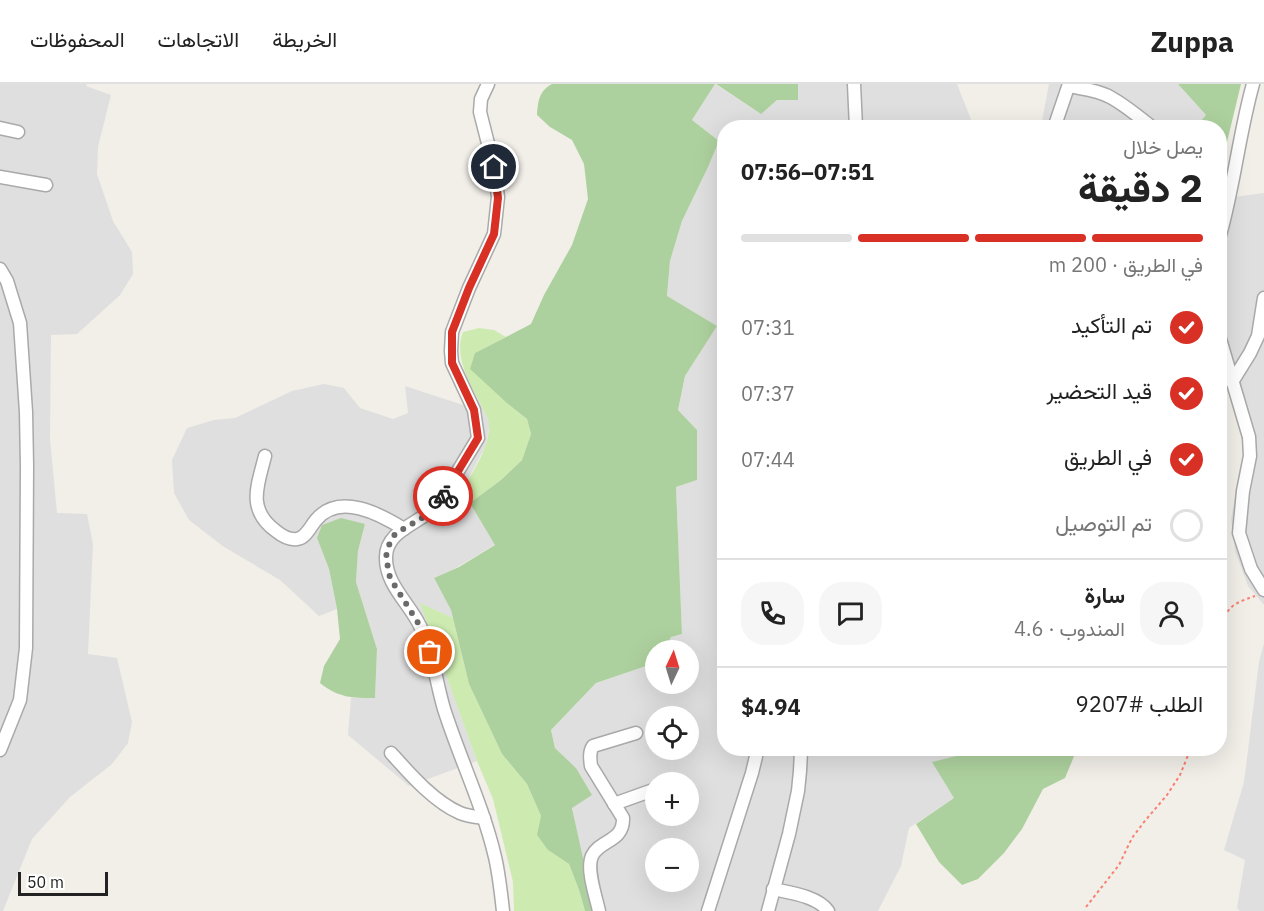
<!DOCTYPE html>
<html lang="ar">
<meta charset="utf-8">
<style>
body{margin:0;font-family:"IBM Plex Sans",Vazirmatn,sans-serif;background:#f6f6f6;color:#222;direction:rtl;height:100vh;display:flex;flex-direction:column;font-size:22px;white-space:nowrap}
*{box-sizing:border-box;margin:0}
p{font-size:20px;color:#767676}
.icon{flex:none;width:33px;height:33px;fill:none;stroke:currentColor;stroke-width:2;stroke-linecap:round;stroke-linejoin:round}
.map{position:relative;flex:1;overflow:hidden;direction:ltr}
.drawer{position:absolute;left:717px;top:36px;width:510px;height:636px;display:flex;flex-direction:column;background:#fff;border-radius:24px;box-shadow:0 6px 24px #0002;direction:rtl}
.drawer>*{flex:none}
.needle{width:39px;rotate:4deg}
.buttons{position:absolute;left:645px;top:556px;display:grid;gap:12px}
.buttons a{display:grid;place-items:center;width:54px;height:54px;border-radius:50%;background:#fff;box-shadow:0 6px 24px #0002;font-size:30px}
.scale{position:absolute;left:18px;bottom:15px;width:90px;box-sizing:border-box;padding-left:6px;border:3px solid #222;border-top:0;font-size:16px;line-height:21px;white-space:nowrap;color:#222;-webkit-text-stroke:4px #fff;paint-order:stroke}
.pin{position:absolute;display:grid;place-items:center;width:51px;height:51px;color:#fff;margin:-26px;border:3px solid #fff;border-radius:50%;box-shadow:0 2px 6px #0007}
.courier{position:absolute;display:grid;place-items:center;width:60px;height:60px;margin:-30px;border:4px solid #d93025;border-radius:50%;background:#fff;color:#222;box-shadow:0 2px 8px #0007}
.summary em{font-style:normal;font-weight:800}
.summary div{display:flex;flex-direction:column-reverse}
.summary{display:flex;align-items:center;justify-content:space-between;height:102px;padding:0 24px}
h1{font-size:39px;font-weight:800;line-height:45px}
.bar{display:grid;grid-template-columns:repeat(4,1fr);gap:9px 6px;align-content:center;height:72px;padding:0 24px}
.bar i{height:8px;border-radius:4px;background:#e0e0e0}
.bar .selected{background:#d93025}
.bar p{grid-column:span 4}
.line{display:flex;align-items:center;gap:15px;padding:0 24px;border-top:2px solid #e0e0e0}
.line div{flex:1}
.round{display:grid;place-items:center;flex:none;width:63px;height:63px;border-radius:24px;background:#f6f6f6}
ol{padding:0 24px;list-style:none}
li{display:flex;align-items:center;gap:18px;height:66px}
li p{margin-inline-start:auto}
li .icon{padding:6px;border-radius:50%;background:#d93025;color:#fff;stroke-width:4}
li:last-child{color:#767676}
li i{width:33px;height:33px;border:3px solid #e0e0e0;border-radius:50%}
header{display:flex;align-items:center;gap:36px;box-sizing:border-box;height:84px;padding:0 30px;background:#fff;border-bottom:2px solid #e0e0e0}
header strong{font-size:28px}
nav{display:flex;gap:33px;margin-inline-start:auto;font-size:21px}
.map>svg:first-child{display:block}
</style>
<header>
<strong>Zuppa</strong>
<nav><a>الخريطة</a><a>الاتجاهات</a><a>المحفوظات</a></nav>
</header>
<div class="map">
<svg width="1264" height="827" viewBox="0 0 1264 827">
<rect width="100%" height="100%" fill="#f2efe9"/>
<g fill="#e0dfdf" fill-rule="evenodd">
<polygon points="0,0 87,0 86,2 111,11 98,63 97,90 113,137 132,168 133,190 120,211 77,250 51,251 50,355 57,429 87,430 93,460 88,570 117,574 132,638 128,659 112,680 70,713 32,755 3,827 0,827"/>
<path d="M 715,0 L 761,30 L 777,16 L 797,16 L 798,0 L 957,0 L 974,43 L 724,44 L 724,664 L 979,665 L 973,668 L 954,714 L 909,744 L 901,782 L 878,827 L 593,827 L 572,723 L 576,684 L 555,664 L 551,646 L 596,599 L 655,579 L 656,600 L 688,600 L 688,567 L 664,567 L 671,553 L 682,550 L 676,403 L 697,396 L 697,346 L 678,326 L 685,292 L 717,242 L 667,213 L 670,177 L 682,137 L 708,83 L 719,57 L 692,36 ZM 656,633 L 688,633 L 688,666 L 656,666 ZM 656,699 L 688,699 L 688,732 L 656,732 ZM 656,765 L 688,765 L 688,798 L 656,798 Z"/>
<polygon points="1049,0 1178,0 1206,31 1196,44 1048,44 1042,37"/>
<polygon points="1264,109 1264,521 1248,502 1235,467 1231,435 1239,389 1245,370 1239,341 1220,283 1220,129 1226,114"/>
<polygon points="324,300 344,304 360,324 393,335 408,329 405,302 466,322 478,315 490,338 486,361 461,409 470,419 496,460 454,485 434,494 451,526 453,534 421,520 477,677 409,702 348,651 351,614 375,613 377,565 356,498 358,467 365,440 317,454 329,485 337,525 319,532 280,496 224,463 189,436 174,409 172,376 187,344 214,336 235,334 292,307"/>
<polygon points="1264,559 1264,827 1240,827 1237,824 1245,776 1224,766 1244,698 1259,578"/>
</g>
<g fill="#cdebb0">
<path d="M 479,244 L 494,246 L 506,253 L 475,269 L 508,320 L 527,335 L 531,350 L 522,376 L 501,396 L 470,419 L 461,409 C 472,388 490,364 489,340 C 489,334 484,328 482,323 C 471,301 453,273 463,248 Z"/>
<polygon points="420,519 453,534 469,600 502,670 527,700 541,732 548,766 569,780 579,806 585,827 514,827 513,798 493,715 477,677"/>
</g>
<g fill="#add19e">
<path d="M 552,0 L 715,0 L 692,36 L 719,57 L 708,83 L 682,137 L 670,177 L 667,212 L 717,242 L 685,292 L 678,326 L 697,346 L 697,396 L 676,403 L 682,550 L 671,553 L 664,567 L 656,567 L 655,579 L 596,599 L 551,646 L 555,664 L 576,684 L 592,711 L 572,724 L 590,806 L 593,827 L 585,827 L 579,806 L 569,780 L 548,766 L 537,751 L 541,732 L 527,700 L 502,670 L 469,600 L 451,526 L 434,494 L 459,483 L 495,461 L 470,419 L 501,396 L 522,376 L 531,350 L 527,335 L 508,320 L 470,285 L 475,269 L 531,240 L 544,211 L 572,161 L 588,115 L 584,80 L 572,56 L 550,43 L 537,31 C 538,17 539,7 552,0 Z"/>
<polygon points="716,0 798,0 798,16 777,16 761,30"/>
<polygon points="1178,0 1241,0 1227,58 1220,67 1220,44 1196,43 1206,31"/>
<path d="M 341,434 L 365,440 L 358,467 L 356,498 L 377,565 L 375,614 C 352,614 339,614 320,599 L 324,582 L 340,555 L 337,525 L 329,485 L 317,454 L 322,441 Z"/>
<polygon points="979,664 1077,665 1065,694 1043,705 1022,745 1004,769 978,795 962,801 939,778 916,740 954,714 932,678 972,668"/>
</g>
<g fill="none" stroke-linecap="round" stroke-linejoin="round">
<g stroke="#a9a9a9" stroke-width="15">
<g id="minor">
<path d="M 488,0 L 481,15 L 480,28 L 494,83 L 498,113 L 494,150 L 469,204 L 452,248 L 451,267 L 452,279 L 474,326 L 478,354 L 438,420 C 423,439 386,445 386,473 C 385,500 410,520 420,542 C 433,568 436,598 444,625 C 460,675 483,722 495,773 C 499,790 501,809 503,827"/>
<polyline points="854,0 856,44"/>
<path d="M 1069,2 C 1083,5 1098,6 1110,13 C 1125,21 1139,33 1153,44"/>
<polyline points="0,44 18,48"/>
<polyline points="1054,44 1069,0"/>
<polyline points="0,93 46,101"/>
<path d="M 1220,151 C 1234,102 1239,50 1253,0"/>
<polyline points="0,185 7,197 20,239 26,328 27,382 26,564 20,616 0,666"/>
<polyline points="1220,255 1249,353 1250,372 1243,407 1239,449 1251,485 1264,506"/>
<polyline points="1232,298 1250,269 1258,252 1264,214"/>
<path d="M 265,372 C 258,401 246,425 276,447 C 282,452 289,456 297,455 C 306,454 310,443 316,436 C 339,408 380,430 404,445"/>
<path d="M 391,669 C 409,689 434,718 460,729 C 467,732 476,733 484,734"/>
<polyline points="614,720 656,705"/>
<path d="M 773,805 C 791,809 817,812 828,827"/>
<path d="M 599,827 C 596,813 586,785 592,772 C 599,756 624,758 623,734 L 591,682 C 590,675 589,668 593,662 L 636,649"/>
<polyline points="708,827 752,689 758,664"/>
<polyline points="768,827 789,750 798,707 800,687 801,667 800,664"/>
</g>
</g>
<g stroke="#fa8072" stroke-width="2" stroke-dasharray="3 3" stroke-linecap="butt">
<path d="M 1220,544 C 1228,522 1232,520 1255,512"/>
<polyline points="1086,823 1119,781 1132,754 1144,738 1167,711 1180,691 1191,664"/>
</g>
<use href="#minor" stroke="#fff" stroke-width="12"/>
</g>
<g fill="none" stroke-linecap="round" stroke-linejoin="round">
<polyline stroke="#6b6a68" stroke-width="6" stroke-dasharray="0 10.8" points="430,568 420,542 390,494 386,473 388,463 395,450 432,428 443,412"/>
<polyline stroke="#d93025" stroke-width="8" points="443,412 478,354 474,326 452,279 452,248 469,204 494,150 498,114 494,83"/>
</g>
</svg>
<div class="buttons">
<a><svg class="needle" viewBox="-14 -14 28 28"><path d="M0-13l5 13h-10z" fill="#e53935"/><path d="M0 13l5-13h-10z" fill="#767676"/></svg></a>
<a><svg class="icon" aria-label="locate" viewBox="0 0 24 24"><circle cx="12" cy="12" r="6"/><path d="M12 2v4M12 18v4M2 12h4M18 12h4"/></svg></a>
<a>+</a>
<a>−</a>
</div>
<div class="scale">50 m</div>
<div class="pin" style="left:430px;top:568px;background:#ea580c"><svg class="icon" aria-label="bag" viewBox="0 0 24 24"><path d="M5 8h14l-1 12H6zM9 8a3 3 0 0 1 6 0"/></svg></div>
<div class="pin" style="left:494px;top:83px;background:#1f2937"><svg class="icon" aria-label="home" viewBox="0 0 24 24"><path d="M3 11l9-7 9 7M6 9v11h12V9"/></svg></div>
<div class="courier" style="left:443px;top:412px"><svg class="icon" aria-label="bike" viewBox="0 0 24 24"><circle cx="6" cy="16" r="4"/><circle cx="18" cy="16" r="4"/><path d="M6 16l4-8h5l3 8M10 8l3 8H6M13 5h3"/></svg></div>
<section class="drawer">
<div class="summary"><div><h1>2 دقيقة</h1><p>يصل خلال</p></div><em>07:51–07:56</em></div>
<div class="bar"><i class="selected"></i><i class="selected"></i><i class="selected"></i><i></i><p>في الطريق · 200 m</p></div>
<ol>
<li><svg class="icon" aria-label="check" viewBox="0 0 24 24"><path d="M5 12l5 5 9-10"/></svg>تم التأكيد<p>07:31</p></li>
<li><svg class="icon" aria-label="check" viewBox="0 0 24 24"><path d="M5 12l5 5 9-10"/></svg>قيد التحضير<p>07:37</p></li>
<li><svg class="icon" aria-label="check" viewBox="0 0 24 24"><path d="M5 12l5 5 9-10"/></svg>في الطريق<p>07:44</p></li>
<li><i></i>تم التوصيل</li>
</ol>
<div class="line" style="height:108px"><a class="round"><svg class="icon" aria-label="person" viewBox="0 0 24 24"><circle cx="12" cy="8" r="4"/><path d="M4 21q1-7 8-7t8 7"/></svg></a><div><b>سارة</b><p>المندوب · 4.6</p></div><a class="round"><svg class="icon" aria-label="chat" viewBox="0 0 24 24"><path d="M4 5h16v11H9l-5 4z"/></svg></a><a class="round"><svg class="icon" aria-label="phone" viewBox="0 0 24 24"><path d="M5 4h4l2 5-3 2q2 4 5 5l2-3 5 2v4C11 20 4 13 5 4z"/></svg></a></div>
<div class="line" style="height:78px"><div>الطلب #9207</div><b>$4.94</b></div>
</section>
</div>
